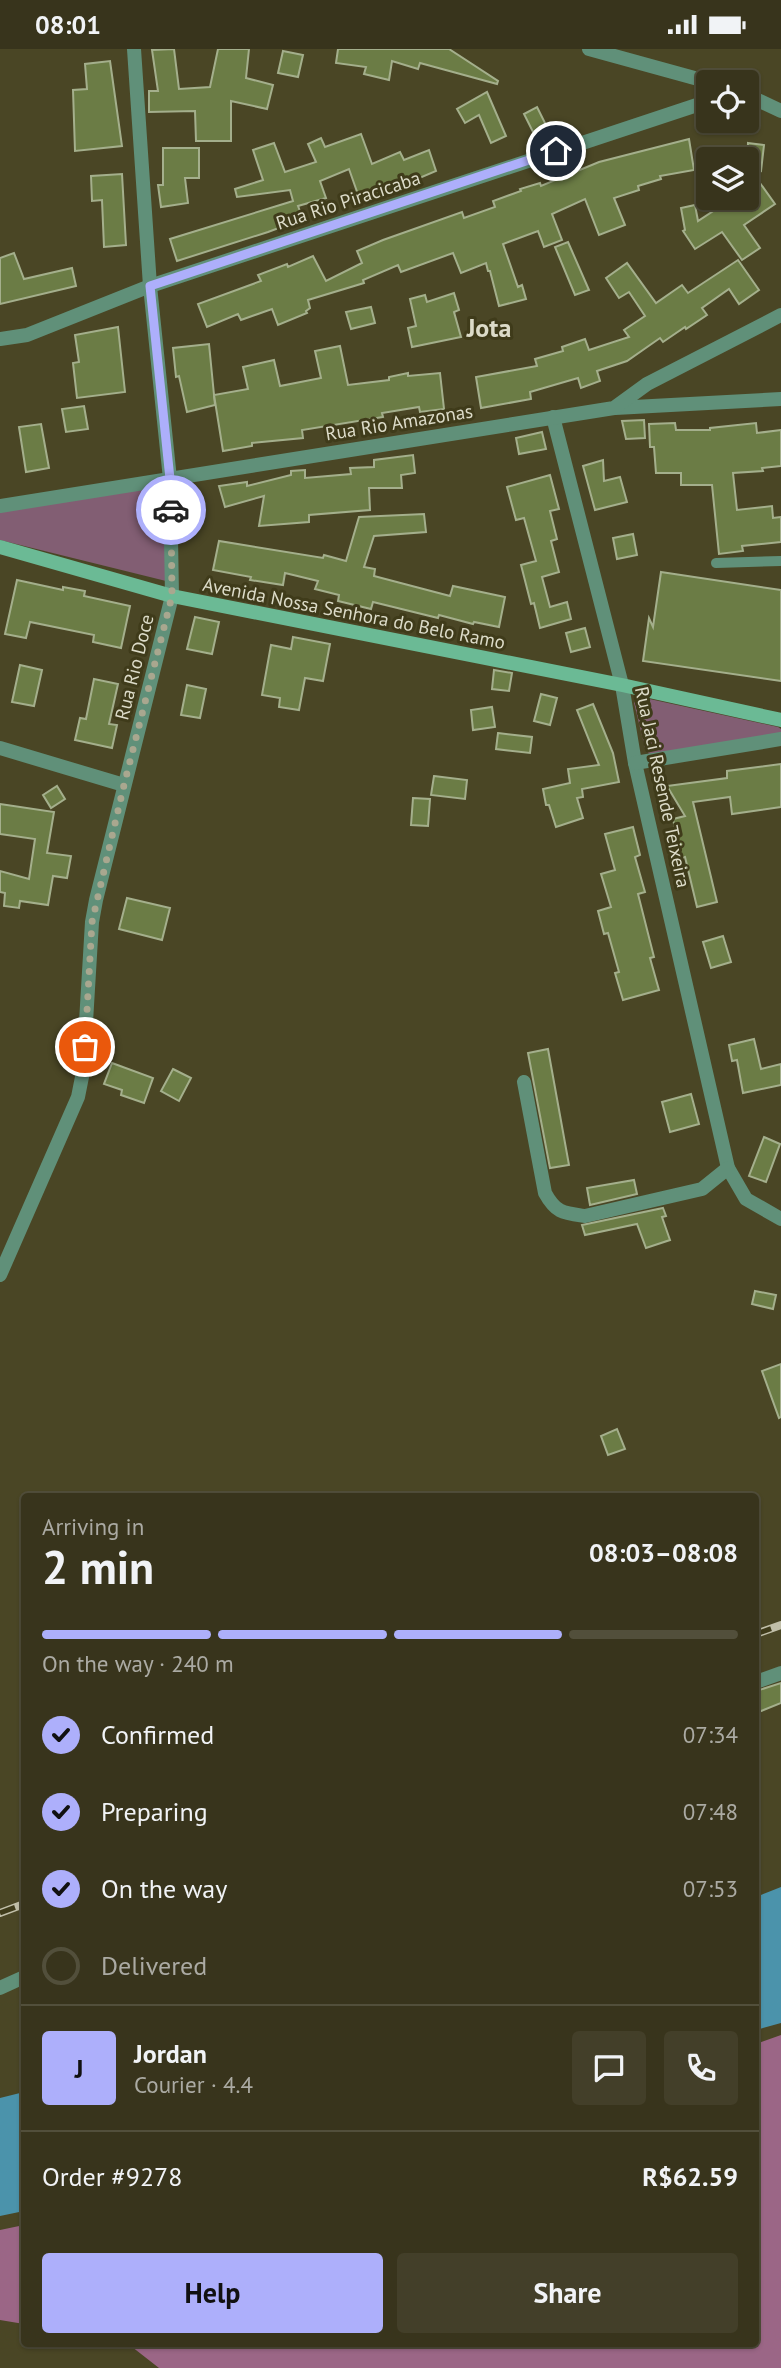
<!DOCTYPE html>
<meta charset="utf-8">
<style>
body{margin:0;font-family:"PT Sans",sans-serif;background:#433f29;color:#f1f3f6;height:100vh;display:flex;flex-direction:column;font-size:26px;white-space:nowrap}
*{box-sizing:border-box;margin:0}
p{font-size:23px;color:#abaaa3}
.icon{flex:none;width:38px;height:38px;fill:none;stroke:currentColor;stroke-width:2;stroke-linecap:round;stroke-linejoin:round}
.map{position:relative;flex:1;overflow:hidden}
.side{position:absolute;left:21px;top:1444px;width:738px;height:854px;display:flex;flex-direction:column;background:#38341c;border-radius:7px;box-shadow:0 2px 5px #0004,0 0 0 2px #524f3b}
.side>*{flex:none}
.controls{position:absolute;left:696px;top:21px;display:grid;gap:14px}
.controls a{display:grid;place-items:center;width:63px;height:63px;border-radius:7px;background:#38341c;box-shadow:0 2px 5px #0004,0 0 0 2px #524f3b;font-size:35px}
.pin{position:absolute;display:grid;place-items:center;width:60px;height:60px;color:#fff;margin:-30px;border:4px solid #fff;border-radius:50%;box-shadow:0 2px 7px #0007}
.courier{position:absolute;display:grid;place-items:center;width:70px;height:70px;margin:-35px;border:5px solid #adaffb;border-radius:50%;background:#fff;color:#222;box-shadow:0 2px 9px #0007}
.summary em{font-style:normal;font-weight:600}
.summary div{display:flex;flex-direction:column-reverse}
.summary{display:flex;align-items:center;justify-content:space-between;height:119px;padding:0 21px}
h1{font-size:46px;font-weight:600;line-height:52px}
.bar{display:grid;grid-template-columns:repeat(4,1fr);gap:10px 7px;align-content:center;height:84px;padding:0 21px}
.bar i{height:9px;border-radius:5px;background:#524f3b}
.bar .selected{background:#adaffb}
.bar p{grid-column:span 4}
.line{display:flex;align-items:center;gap:18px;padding:0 21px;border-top:2px solid #524f3b}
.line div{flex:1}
.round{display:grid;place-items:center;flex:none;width:74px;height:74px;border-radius:7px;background:#433f29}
ol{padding:0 21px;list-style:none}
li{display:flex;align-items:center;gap:21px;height:77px}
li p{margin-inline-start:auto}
li .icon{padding:7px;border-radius:50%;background:#adaffb;color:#111;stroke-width:4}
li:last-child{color:#abaaa3}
li i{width:38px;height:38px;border:4px solid #524f3b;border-radius:50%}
.action{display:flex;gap:14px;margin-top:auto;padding:14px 21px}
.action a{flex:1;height:80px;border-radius:7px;background:#adaffb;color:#111;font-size:28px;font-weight:600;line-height:80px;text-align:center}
.action a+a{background:#433f29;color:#f1f3f6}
.status{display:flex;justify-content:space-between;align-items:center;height:49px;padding:0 35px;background:#38341c;direction:ltr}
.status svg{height:19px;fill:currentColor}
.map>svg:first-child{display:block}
</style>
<div class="status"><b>08:01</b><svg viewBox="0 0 49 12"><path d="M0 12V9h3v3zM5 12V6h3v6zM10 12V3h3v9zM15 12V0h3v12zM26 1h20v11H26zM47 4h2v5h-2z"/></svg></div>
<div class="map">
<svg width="781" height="2319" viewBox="0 0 781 2319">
<rect width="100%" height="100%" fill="#4a4625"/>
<g fill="#825e73">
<polygon points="168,433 166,532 0,491 0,463"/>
<polygon points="639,649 645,649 778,678 781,680 781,689 649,705 645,699 634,654"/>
</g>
<g fill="#9b6686">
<polygon points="781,1986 781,2319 159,2319 127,2294 756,2294 756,1995"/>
<polygon points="24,2176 24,2275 0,2271 0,2181"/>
</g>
<g fill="#4b93ab">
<polygon points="781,1838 781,1974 756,1981 756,1848"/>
<polygon points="24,2043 24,2162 0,2167 0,2049"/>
</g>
<g fill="#6b7c45" stroke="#a4af8c" stroke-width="2">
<polygon points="174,0 179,40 210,38 218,0 249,0 246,29 273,36 267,60 231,52 231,92 196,92 195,62 149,63 149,42 158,42 152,1"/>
<polygon points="338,0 449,0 498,32 497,35 420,14 418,20 392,12 389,31 364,25 366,18 336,14"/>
<polygon points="283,2 303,6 298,28 278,24"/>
<polygon points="110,12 122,97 75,102 73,41 87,40 85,15"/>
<polygon points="487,43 506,87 491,94 479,66 465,74 457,60"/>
<polygon points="537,58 546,76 533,83 524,65"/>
<polygon points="361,85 372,115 400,103 404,111 429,101 436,122 361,154 349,120 320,132 326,149 298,157 303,170 268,183 177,212 170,190 293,152 290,141 237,148 235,140 263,131 253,101 274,94 285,123 316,113 308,95 321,89 325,98"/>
<polygon points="689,90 694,121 660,127 661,130 638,137 639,141 614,149 625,176 599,186 585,150 552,165 562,191 544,198 538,182 503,195 518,238 522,236 526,250 499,257 490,222 488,222 486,214 461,224 453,204 401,223 398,216 363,231 364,234 308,251 310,259 306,262 307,264 278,276 272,260 241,271 238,265 207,278 198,255 261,232 258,226 287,215 288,218 313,207 326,232 362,214 357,202 383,191 462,163 464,169 495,158 493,152 521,142 520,140 540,134 541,137 599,113"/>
<polygon points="748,94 764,96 761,122 747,120"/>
<polygon points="163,99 199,99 199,129 185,129 188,154 161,158 158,136 163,136"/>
<polygon points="122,125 126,196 104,198 102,151 92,152 91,127"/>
<polygon points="760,134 775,155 744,176 760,199 742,211 722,183 695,200 683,182 685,181 681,159 695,156 698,172 727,153 728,155 737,149 747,149 747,142"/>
<polygon points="568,193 589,241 575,246 555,198"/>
<polygon points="14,204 24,230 72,219 76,237 0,255 0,209"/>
<polygon points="738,211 759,241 739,255 729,240 702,259 707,266 686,280 685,278 663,293 660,289 627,312 597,322 600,332 581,339 578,329 530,343 531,350 481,359 476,328 537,317 535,310 563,302 562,298 585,290 589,301 629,288 624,281 645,267 629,243 619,249 606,229 627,214 656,254 682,236 688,244"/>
<polygon points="454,244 459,261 454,263 461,288 412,298 408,279 416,277 410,250 425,246 427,253"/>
<polygon points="371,258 375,274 351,280 346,263"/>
<polygon points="118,278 125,343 77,349 73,314 79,313 75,286"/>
<polygon points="209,295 215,356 187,363 179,327 176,328 173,299"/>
<polygon points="340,297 348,336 389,331 389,328 408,324 408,327 440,324 444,360 420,363 419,358 382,364 383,368 302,381 303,389 252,394 252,397 223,402 214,346 248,340 243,318 274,311 280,337 321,329 315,302"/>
<polygon points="84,357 88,380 66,383 62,360"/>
<polygon points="644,371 645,389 626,390 622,372"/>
<polygon points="675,374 676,381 710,381 710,379 756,374 757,384 781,381 781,417 762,419 763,422 733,424 737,461 772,457 773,469 781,468 781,493 742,497 743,502 719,505 712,436 681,436 681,424 656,424 654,398 650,398 649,375"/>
<polygon points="41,375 49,419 26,423 19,378"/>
<polygon points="542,383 546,400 519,405 516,389"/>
<polygon points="413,406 415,424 401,426 402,439 369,439 370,461 309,466 309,473 259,477 264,447 225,458 219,437 247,433 247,437 291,426 291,422 305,421 305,429 351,425 350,419 374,418 374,411"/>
<polygon points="603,411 604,432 620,428 627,453 595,461 583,417"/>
<polygon points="550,426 559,460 550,462 557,490 551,492 559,523 542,528 550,558 567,553 571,570 540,579 534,554 531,555 521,516 536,512 524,469 516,471 507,438"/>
<polygon points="424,465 426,483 374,487 364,518 375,520 374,527 450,547 453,537 505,548 499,578 474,573 473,575 439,566 438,569 373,553 371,560 338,552 339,546 315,540 318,532 285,524 283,536 250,531 251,528 213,521 219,492 323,509 324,506 346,512 359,468"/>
<polygon points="633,485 637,506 617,510 613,489"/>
<polygon points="661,523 781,541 781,632 643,612 649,569 653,578"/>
<polygon points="17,531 63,541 63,538 85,542 84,547 130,557 121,599 93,593 94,586 30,573 26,589 5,585"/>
<polygon points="195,568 219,573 212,605 187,600"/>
<polygon points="585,579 590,598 571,603 566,584"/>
<polygon points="293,588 330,595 323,632 305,629 299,661 279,658 280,649 262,646 271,596 291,600"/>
<polygon points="20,616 42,621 34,657 12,653"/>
<polygon points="494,621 512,624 509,642 492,640"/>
<polygon points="94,630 118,635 109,675 117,676 112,699 75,691 80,669 86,670"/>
<polygon points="187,636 206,640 200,669 181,666"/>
<polygon points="541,645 557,649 550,676 534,672"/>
<polygon points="593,655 613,704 619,733 582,740 583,748 577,749 583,769 556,778 549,756 546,756 543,740 570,734 568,720 599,716 577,661"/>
<polygon points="492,658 495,678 473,681 471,661"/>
<polygon points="498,684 532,688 530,704 496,700"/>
<polygon points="781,715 781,758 732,765 730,748 693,753 717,853 697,858 685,808 681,809 673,770 685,767 667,737 727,729 727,722"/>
<polygon points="434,727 467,731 465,750 431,746"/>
<polygon points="57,737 65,750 51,759 43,746"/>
<polygon points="413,749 430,750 428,777 411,776"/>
<polygon points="0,755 54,763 47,804 71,807 67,829 53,827 48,856 20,852 19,859 4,857 5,844 0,843 0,822 29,830 35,790 0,785"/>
<polygon points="633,778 640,806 635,808 645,843 638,845 654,908 650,909 659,941 623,951 615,924 619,923 608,884 604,885 598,862 611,858 601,825 615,821 605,785"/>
<polygon points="127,849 170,859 162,891 119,880"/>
<polygon points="723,887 731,913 711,919 703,893"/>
<polygon points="754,990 761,1020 781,1015 781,1036 743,1044 737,1011 732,1012 729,996"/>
<polygon points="548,1000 569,1116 550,1119 528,1004"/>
<polygon points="112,1014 153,1029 144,1054 121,1046 122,1041 104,1035"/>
<polygon points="173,1020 191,1029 179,1052 161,1042"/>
<polygon points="691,1045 699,1075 670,1083 662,1053"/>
<polygon points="764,1088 780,1095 766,1133 749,1127"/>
<polygon points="634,1131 637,1145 590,1156 587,1139"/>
<polygon points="663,1159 666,1167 662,1168 670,1191 646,1199 637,1175 585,1186 582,1176"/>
<polygon points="755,1242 776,1246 773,1260 752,1255"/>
<polygon points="781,1315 781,1368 779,1369 762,1322"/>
<polygon points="617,1380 625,1400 608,1406 601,1387"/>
<polygon points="781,1634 781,1654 756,1664 756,1642"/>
</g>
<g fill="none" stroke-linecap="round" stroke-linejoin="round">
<polyline stroke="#609079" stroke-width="10" points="716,514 781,512"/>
<g stroke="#609079" stroke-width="14">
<polyline points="589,0 709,33"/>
<polyline points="747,46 781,62"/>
<polyline points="0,290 27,286 150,237 709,52"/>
<polyline points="615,359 781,350"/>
<polyline points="553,368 622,636 635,714 728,1119 746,1150 781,1170"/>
<polyline points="0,457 614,359 647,335 781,266"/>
<polyline points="0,699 124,736"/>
<polyline points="635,714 781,690"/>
<path d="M 524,1033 L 545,1144 C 556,1164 563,1164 585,1167 L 702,1140 L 728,1119"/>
<polyline points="0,1226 78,1048 83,1023 92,873 96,851 172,547 170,430 150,237 134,0"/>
<polyline points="756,1633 781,1624"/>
<polyline points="0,1939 24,1928"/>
</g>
<polyline stroke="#6bba95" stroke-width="14" points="0,498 172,547 622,636 781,671"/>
<g stroke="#c1bfa9" stroke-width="8">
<g id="rail">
<polyline points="756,1585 781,1576"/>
<polyline points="0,1864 24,1855"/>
</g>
</g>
<use href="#rail" stroke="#3f3b1a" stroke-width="5" stroke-dasharray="16" stroke-linecap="butt"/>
</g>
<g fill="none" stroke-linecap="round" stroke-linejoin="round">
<polyline stroke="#a9a78f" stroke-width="7" stroke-dasharray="0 12.6" points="85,998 92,873 124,736 172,547 171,461"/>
<polyline stroke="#adaffb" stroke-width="9" points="171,461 170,430 150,237 556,102"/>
</g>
<g text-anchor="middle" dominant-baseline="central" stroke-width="6" stroke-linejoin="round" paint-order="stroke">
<g font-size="19" fill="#dcdbc8" stroke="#3f3b1a">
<text transform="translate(348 151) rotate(-18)">Rua Rio Piracicaba</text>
<text transform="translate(399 373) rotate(-9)">Rua Rio Amazonas</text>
<text transform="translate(354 564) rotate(11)">Avenida Nossa Senhora do Belo Ramo</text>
<text transform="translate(134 618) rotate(-76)">Rua Rio Doce</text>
<text transform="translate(663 738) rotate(78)">Rua Jaci Resende Teixeira</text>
</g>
<g font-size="26" font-weight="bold" fill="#dcdbc8" stroke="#3f3b1a">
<text x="489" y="278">Jota</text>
</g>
</g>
</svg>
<div class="controls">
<a><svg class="icon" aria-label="locate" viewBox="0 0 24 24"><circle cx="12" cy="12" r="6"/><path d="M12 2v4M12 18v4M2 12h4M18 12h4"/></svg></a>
<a><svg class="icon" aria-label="layers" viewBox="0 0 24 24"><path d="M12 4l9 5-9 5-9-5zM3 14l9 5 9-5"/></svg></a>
</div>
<div class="pin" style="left:85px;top:998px;background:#ea580c"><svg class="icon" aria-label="bag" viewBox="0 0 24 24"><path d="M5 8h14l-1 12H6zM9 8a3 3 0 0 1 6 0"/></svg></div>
<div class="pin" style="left:556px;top:102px;background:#1f2937"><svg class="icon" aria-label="home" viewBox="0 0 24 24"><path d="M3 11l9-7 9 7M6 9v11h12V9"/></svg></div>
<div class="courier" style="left:171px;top:461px"><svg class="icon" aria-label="car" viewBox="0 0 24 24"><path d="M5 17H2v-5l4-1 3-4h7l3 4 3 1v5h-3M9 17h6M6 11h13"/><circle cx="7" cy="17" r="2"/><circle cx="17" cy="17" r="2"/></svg></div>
<section class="side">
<div class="summary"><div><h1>2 min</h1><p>Arriving in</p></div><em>08:03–08:08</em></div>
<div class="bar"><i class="selected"></i><i class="selected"></i><i class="selected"></i><i></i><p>On the way · 240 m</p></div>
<ol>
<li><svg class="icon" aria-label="check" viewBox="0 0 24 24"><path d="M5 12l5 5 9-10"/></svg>Confirmed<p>07:34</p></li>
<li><svg class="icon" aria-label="check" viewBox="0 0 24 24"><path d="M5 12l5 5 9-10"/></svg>Preparing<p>07:48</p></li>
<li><svg class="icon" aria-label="check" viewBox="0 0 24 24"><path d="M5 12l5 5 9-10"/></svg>On the way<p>07:53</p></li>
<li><i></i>Delivered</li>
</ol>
<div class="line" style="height:126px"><b class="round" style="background:#adaffb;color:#111">J</b><div><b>Jordan</b><p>Courier · 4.4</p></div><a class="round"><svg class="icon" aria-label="chat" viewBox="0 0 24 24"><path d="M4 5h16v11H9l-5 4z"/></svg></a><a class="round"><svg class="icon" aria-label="phone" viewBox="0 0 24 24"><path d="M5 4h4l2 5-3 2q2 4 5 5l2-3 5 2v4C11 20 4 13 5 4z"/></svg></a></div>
<div class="line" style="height:91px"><div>Order #9278</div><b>R$62.59</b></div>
<div class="action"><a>Help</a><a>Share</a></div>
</section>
</div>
